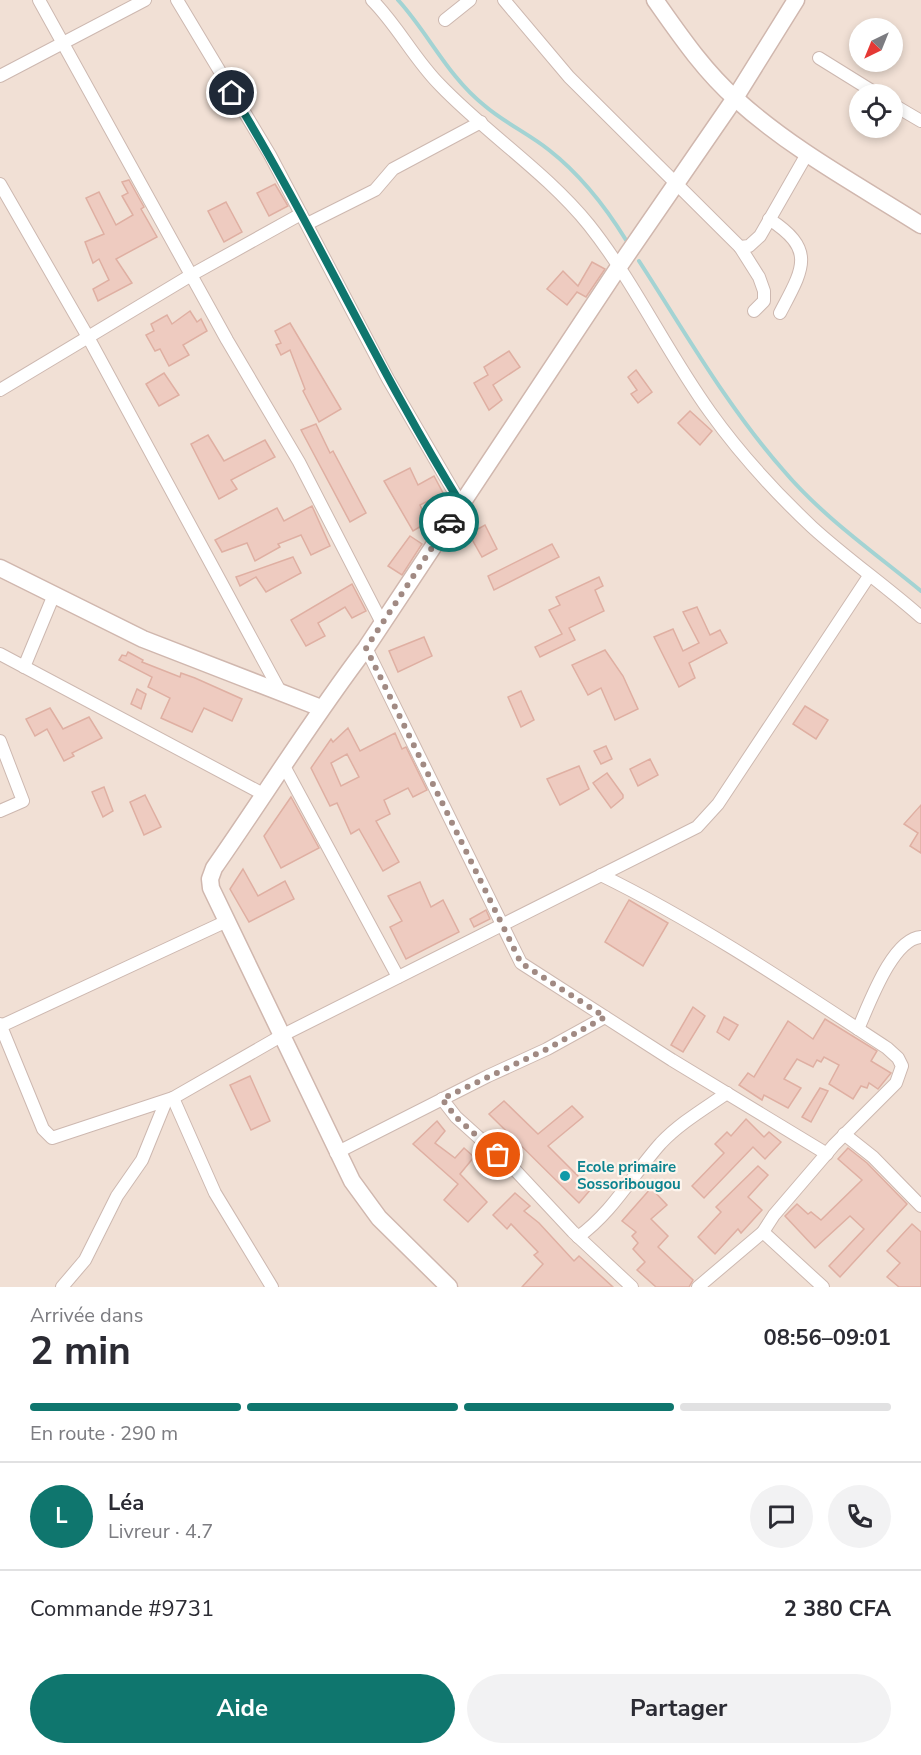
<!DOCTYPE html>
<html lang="fr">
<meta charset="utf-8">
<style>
body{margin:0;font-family:"Nunito Sans",sans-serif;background:#f2f2f3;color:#2b2b33;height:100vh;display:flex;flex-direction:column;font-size:22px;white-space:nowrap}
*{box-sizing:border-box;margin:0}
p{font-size:20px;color:#7c7c81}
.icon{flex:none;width:33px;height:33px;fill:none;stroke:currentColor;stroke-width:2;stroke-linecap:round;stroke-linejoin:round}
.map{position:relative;height:1287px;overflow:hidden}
.sheet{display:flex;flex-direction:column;background:#fff;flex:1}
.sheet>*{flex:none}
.needle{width:39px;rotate:223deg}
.fabs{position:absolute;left:849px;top:18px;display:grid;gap:12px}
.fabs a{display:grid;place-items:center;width:54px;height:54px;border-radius:50%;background:#fff;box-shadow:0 3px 9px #0003;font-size:30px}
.pin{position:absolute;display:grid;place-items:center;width:51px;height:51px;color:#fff;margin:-26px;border:3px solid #fff;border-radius:50%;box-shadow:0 2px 6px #0007}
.courier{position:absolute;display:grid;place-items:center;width:60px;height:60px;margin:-30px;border:4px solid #0f766e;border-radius:50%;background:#fff;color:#222;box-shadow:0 2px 8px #0007}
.overview em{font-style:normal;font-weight:700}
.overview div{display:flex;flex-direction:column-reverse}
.overview{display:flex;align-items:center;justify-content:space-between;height:102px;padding:0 30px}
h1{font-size:39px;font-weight:700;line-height:45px}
.bar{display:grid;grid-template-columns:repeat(4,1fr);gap:9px 6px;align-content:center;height:72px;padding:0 30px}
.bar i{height:8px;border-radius:4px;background:#e1e1e2}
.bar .selected{background:#0f766e}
.bar p{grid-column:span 4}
.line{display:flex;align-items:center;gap:15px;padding:0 30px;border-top:2px solid #e1e1e2}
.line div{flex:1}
.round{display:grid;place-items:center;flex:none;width:63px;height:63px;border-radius:32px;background:#f2f2f3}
.button{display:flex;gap:12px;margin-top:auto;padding:12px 30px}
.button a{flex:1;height:69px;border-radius:36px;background:#0f766e;color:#fff;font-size:24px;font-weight:700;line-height:69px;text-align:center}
.button a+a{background:#f2f2f3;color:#2b2b33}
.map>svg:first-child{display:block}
</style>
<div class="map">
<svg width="921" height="1287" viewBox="0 0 921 1287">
<rect width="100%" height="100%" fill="#faefe6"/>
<path fill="#f1e0d5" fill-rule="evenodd" d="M 0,0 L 921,0 L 921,1287 L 0,1287 ZM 860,28 L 892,28 L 892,62 L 860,62 ZM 860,94 L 892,94 L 892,128 L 860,128 Z"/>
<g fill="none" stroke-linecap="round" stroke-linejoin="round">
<g stroke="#a3d3d3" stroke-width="4">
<path d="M 398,0 C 429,34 448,77 485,106 C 505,123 529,134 549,150 C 581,175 605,206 626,240"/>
<path d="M 639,261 C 685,332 728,408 784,471 C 823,517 875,553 921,591"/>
</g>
</g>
<g fill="#eecbc0" stroke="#dfafa2" stroke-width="1.5" fill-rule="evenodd">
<polygon points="129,180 144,207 141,209 157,237 116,259 132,283 98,301 93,289 109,280 99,259 93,263 85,242 104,234 86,198 99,192 116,225 133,215 122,196 128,193 122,182"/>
<polygon points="275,184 288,206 269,216 257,193"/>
<polygon points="226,202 242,232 224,242 208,211"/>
<polygon points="592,262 605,269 586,297 577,292 567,305 547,289 563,271 578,286"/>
<polygon points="190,311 197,322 201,319 207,331 183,345 189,355 169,366 160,349 155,351 146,335 154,331 151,324 167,315 172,324"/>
<polygon points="290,323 341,409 319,422 303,391 305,389 290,350 281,355 276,345 281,343 275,331"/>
<polygon points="509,351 520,367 493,385 502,400 489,410 474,383 488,375 484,367"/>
<polygon points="636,370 652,392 638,403 631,394 637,390 628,377"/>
<polygon points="164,373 179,395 159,406 146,384"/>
<polygon points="690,411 712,431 700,445 678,423"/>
<polygon points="316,424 330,453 333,451 366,513 350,522 301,430"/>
<polygon points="208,435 224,461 265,440 275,457 231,480 237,489 219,499 191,444"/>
<polygon points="410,468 418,485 434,476 443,493 420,505 428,522 413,531 384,481"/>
<polygon points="312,506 330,546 311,555 301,535 278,544 280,547 255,561 247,543 222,552 215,540 277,508 284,521"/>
<polygon points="485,525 497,549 482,557 469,534"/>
<polygon points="410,536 422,544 402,575 388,566"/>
<polygon points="552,544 559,557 494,590 488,576"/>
<polygon points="293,557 301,573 266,592 256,577 240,586 236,577"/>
<polygon points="599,577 603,586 595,590 604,611 569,628 575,640 540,657 535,647 562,634 549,610 560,605 556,597"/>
<polygon points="352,584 366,611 352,618 345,607 318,623 325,636 306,646 291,620"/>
<polygon points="697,607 710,635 720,630 727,643 689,663 695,678 679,687 654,637 673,629 683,651 699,643 683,612"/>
<polygon points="424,637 432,656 398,672 389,651"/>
<polygon points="605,650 623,676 638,709 615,720 601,688 588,695 572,665"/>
<polygon points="128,652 143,660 142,662 180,677 181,673 195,678 242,699 232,721 204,708 192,732 161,718 170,698 148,687 152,677 119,660 122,655 126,656"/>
<polygon points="137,689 146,694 141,709 131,704"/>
<polygon points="521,691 534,720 521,727 508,697"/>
<polygon points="805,706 828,720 816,739 793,724"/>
<polygon points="50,708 63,729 89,717 102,738 72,753 74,756 64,761 47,729 35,736 26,719"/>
<path d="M 348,728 L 360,751 L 395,733 L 402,749 L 406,747 L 427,790 L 413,797 L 408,788 L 384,800 L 390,814 L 376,821 L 399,862 L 383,871 L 359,829 L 351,834 L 337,803 L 330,806 L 311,768 L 331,739 L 333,742 ZM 347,754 L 359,777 L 341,786 L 331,763 Z"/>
<polygon points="606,746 612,759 601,764 594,751"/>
<polygon points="650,759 658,775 638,786 630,769"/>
<polygon points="579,766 589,789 560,805 547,779"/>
<polygon points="607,773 623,795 623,798 611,808 593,783"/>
<polygon points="104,787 113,811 103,817 92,792"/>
<polygon points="145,795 161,827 144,835 130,802"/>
<polygon points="291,797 319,848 281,868 264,836"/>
<polygon points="921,805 921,853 910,846 918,833 904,824"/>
<polygon points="243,869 258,896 285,881 294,899 249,922 230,889"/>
<polygon points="420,882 431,907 443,900 459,932 406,959 390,927 402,921 388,896"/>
<polygon points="629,900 668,923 643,966 605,942"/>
<polygon points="486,910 490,919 474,927 470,919"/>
<polygon points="693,1007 705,1016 683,1052 671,1045"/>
<polygon points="724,1017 738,1025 729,1040 717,1032"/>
<polygon points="825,1019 877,1051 871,1061 891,1073 878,1089 869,1083 867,1088 861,1086 853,1099 829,1084 839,1065 824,1057 821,1062 817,1060 813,1067 797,1059 784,1079 801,1088 788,1108 764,1095 762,1100 739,1085 748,1073 754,1077 788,1021 813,1039"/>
<polygon points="250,1076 270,1121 251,1130 230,1085"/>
<polygon points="820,1088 828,1091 811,1122 802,1117"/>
<polygon points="504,1101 538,1134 572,1106 583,1117 548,1146 591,1189 579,1203 489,1114"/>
<polygon points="746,1119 764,1137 769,1132 781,1142 765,1159 753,1147 704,1198 692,1186 724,1153 715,1144 727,1132 731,1136"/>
<polygon points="437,1121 445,1131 435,1143 455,1158 464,1148 474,1157 460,1174 487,1202 468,1222 444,1200 458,1184 413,1144"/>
<polygon points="848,1148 867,1163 907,1204 840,1277 829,1266 864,1229 850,1216 815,1248 785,1216 797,1204 808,1214 811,1212 821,1220 862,1180 838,1159"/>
<polygon points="758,1166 768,1175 748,1197 762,1210 741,1233 738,1229 715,1254 698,1237 721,1212 716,1207"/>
<polygon points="651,1188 667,1205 651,1219 668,1236 658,1247 693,1280 689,1287 656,1287 637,1270 645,1262 633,1249 638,1243 632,1236 636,1232 622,1221"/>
<polygon points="515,1193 530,1206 524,1211 539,1223 574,1261 579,1256 613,1287 522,1287 543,1264 534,1255 538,1252 511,1224 507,1229 493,1215"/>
<polygon points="912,1224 921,1232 921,1287 899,1287 887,1277 900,1263 887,1251"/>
</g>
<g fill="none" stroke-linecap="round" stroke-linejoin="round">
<g stroke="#cdb8b0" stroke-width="14">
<g id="street">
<polyline points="39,0 227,340 299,462 382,623"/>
<polyline points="177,0 270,155 388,379 461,504"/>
<path d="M 372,0 C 398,26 414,59 440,85 C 487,134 546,172 589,225 C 635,283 666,351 710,412 C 740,454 775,492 812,527 C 847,559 886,586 921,617"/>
<polyline points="504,0 569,77 740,247 749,246 760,236 807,154"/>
<polyline points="445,20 470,0"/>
<polyline points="819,58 877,94"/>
<polyline points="0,76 145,0"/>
<polyline points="892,104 921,121"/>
<polyline points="0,184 88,337 280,691"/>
<path d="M 769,219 C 817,250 803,269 780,313"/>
<polyline points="307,224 375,190 393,169 481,122"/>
<polyline points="740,247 759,277 764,291 764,301 754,311"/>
<polyline points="0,390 193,274 301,214"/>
<polyline points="366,648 521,963 672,1060 827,1154"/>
<polyline points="0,654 265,795"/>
<polyline points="24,667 53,597"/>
<polyline points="0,741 23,801 0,811"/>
<polyline points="284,766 398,977"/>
<path d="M 601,875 C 701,924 794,987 887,1048 L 898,1058 L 902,1066 L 896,1083 L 834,1145 L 774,1215 L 763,1232 L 698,1287"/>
<polyline points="0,1024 43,1129 52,1138 173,1098 281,1036 697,827 718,804 869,576"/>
<polyline points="1,1026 227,921"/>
<path d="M 858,1029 C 869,1005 892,939 921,937"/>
<polyline points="173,1098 215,1193 272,1287"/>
<polyline points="442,1099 456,1117 516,1171 573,1232 632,1287"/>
<polyline points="844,1134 873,1157 921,1206"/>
<polyline points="336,1153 488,1076 547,1049 605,1017"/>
<polyline points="763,1232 823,1287"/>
<path d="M 578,1237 C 613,1212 633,1174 661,1143 C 680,1123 704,1109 727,1093"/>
<polyline points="62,1287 85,1260 117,1196 142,1160 166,1101"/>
</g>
</g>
<g stroke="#d0b7ae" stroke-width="19">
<g id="secondary">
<path d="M 655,0 C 679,34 704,71 736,99 C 791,149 858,185 921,225"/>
<polyline points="0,568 143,639 321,708"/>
<path d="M 449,1287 L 379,1218 L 352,1181 L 211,888 L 210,879 L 214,868 C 265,795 312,719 366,648 L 620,265 L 735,98 L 796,0"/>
</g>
</g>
<use href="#street" stroke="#fff" stroke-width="12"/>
<use href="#secondary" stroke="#fff" stroke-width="16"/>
</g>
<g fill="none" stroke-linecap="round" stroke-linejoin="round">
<polyline stroke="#a18a83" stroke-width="6" stroke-dasharray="0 10.8" points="449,522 366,648 521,963 605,1017 547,1049 442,1099 456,1117 498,1155"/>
<path stroke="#0f766e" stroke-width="8" d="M 232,93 C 314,227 378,370 461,504 L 449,522"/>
</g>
<circle fill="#0f9aa8" stroke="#fdf4ec" stroke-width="2" cx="565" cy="1176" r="6"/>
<g text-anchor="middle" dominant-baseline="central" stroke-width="4.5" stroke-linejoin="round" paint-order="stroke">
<g font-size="15" font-weight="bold" fill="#0d838f" stroke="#fdf4ec" text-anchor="start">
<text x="577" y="1167">Ecole primaire<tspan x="577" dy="17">Sossoribougou</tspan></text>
</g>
</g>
</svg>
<div class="fabs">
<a><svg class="needle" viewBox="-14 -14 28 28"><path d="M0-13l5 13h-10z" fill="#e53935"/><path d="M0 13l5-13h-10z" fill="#7c7c81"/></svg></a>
<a><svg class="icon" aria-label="locate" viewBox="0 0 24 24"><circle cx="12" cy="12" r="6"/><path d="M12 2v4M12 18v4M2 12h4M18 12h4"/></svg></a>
</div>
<div class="pin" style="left:498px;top:1155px;background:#ea580c"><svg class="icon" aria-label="bag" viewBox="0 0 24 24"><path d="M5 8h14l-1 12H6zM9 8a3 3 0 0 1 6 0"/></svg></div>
<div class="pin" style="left:232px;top:93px;background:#1f2937"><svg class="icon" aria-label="home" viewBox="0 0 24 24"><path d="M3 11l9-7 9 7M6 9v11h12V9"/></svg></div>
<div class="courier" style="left:449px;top:522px"><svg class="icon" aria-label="car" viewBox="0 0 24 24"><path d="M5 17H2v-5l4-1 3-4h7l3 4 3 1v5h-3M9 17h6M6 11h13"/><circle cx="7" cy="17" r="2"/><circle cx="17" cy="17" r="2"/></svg></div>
</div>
<section class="sheet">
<div class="overview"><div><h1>2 min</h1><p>Arrivée dans</p></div><em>08:56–09:01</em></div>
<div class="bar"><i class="selected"></i><i class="selected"></i><i class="selected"></i><i></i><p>En route · 290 m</p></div>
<div class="line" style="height:108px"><b class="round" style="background:#0f766e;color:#fff">L</b><div><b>Léa</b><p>Livreur · 4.7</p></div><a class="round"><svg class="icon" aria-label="chat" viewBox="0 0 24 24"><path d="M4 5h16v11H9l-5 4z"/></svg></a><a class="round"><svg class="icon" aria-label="phone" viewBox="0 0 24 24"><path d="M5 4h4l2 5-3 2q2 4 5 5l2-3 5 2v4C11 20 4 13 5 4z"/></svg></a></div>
<div class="line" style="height:78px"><div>Commande #9731</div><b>2 380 CFA</b></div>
<div class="button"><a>Aide</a><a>Partager</a></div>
</section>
